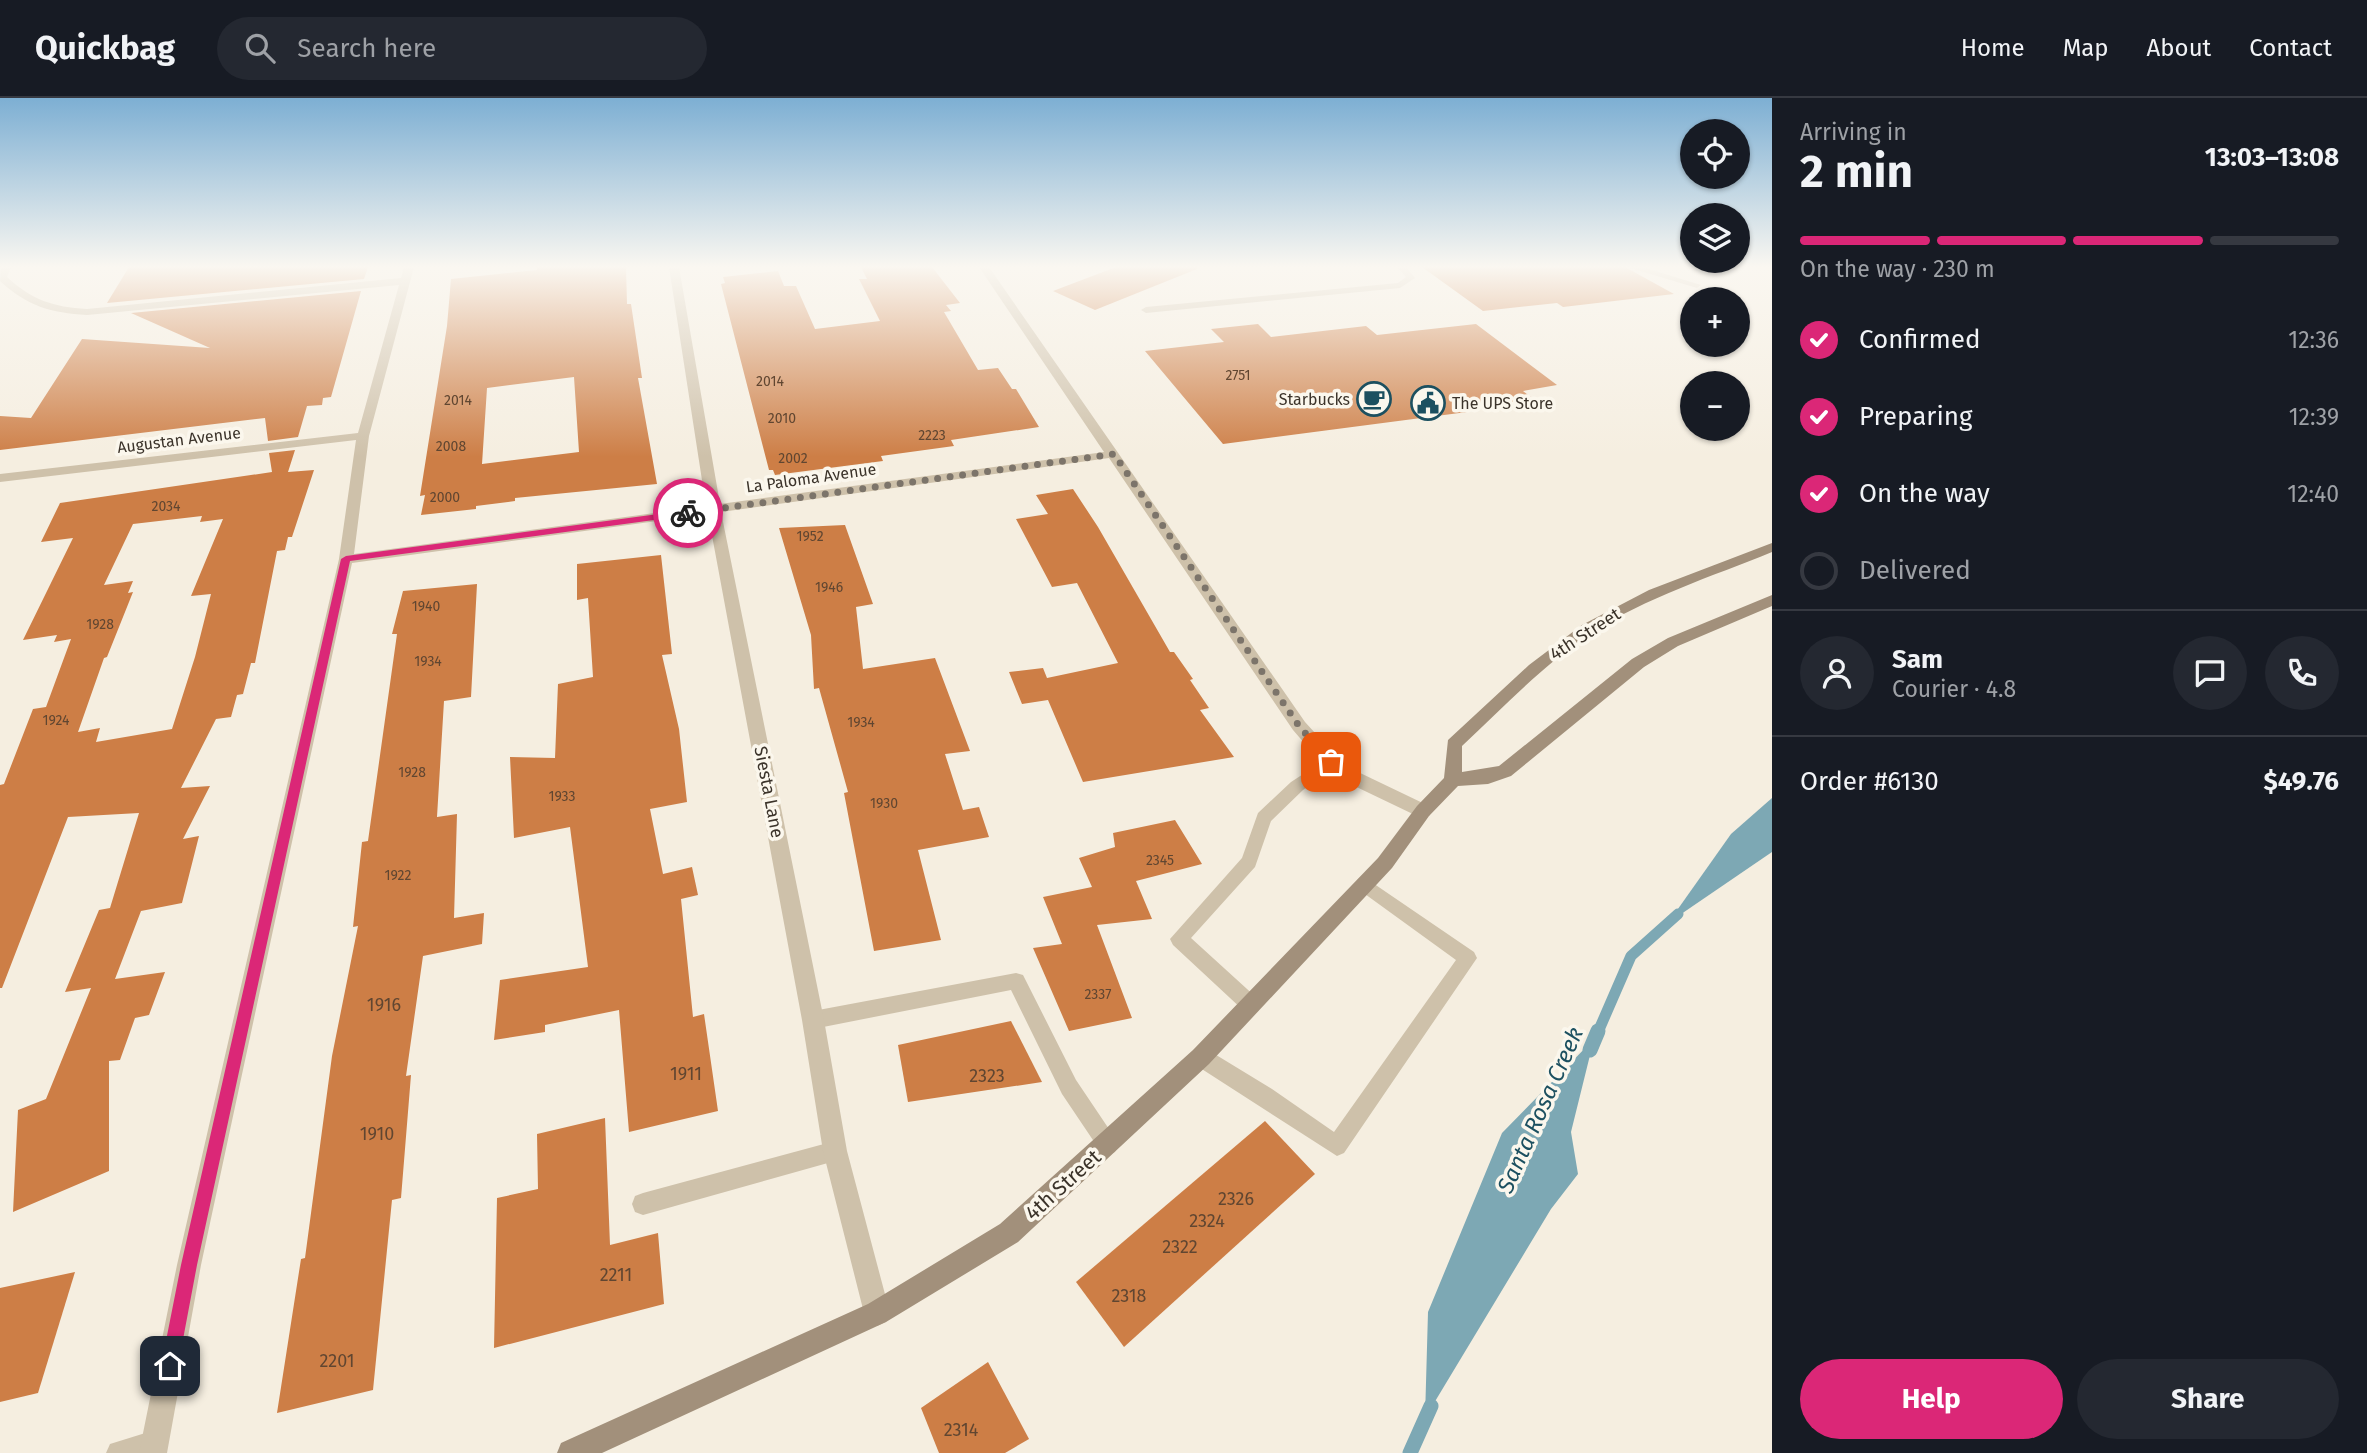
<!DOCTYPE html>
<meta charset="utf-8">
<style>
body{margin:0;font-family:"Fira Sans",sans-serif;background:#242831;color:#f1f3f6;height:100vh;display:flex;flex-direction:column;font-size:26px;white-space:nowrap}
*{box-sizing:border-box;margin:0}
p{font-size:23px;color:#9ea1a6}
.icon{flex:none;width:38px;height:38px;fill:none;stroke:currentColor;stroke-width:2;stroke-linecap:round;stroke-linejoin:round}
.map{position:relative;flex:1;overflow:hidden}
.sheet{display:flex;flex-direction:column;background:#171b24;width:595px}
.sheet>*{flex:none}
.buttons{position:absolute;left:1680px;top:21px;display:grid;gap:14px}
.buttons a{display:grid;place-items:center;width:70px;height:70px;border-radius:50%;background:#171b24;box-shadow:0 2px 5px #0004;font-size:35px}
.pin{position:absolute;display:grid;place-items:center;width:60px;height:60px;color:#fff;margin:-30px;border-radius:14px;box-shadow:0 4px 10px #0006}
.courier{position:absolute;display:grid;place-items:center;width:70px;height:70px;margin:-35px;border:5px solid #db2777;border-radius:50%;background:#fff;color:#222;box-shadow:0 2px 9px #0007}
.overview em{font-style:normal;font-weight:700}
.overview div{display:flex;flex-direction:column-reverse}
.overview{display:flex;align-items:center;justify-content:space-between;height:119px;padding:0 28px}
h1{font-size:46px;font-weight:700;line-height:52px}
.bar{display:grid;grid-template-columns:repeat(4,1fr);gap:10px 7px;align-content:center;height:84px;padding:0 28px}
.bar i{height:9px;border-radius:5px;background:#363941}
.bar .active{background:#db2777}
.bar p{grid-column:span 4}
.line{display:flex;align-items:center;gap:18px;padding:0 28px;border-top:2px solid #363941}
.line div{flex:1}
.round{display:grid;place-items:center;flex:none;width:74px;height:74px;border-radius:37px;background:#242831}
ol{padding:0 28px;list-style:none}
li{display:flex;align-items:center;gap:21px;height:77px}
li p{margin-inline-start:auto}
li .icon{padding:7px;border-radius:50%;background:#db2777;color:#fff;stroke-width:4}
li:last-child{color:#9ea1a6}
li i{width:38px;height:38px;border:4px solid #363941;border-radius:50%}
.button{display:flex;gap:14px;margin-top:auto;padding:14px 28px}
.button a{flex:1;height:80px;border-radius:42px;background:#db2777;color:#fff;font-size:28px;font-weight:700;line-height:80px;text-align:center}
.button a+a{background:#242831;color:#f1f3f6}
header{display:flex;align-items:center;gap:42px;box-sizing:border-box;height:98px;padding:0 35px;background:#171b24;border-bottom:2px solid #363941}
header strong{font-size:33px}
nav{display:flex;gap:38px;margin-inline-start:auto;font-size:24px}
.search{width:490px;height:63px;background:#242831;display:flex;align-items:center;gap:18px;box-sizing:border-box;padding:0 24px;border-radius:38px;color:#9ea1a6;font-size:26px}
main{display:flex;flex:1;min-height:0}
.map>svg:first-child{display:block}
</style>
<header>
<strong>Quickbag</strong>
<div class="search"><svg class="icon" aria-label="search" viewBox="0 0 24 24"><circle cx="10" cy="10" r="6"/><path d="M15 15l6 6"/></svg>Search here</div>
<nav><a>Home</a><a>Map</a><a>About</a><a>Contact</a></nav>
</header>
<main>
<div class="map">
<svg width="1772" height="1355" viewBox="0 0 1772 1355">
<rect width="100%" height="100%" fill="#f5eee0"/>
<g fill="#7da8b4">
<polygon points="1772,700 1772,754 1668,825 1731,736"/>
<polygon points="1594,941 1571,1034 1578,1076 1551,1111 1425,1320 1428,1214 1502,1035"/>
</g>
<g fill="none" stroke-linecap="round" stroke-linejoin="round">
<polyline stroke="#7da8b4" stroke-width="11" points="1598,934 1631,858 1678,816"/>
<g stroke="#7da8b4" stroke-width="15">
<polyline points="1590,952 1598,933"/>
<polyline points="1410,1355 1431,1308"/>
</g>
</g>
<g fill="#cd7e46" fill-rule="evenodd">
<polygon points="129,169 368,169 364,181 107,205"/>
<path d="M 537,169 L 626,169 L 627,206 L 631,206 L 642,280 L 638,280 L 657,386 L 515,400 L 515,403 L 476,408 L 476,411 L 421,417 L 425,397 L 420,398 L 447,228 L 451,181 L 537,172 ZM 574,279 L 579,354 L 482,366 L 487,290 Z"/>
<polygon points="861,169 932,169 960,205 946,207 951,213 944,214 978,272 998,270 1012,291 1016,291 1039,329 951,342 954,348 881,358 883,363 775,377 773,372 769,372 721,186 725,185 723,179 778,173 784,188 796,188 815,231 880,223 859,181 867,181"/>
<polygon points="1116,169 1197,169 1197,171 1095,212 1053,193"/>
<polygon points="1422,169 1625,169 1674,196 1563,209 1557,205 1483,213"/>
<polygon points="361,193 331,299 323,300 322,307 307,308 298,339 268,343 265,320 0,352 0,318 31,320 82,241 210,250 131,215"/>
<polygon points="1258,226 1271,239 1366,228 1377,237 1476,226 1557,287 1523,293 1533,301 1462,310 1467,314 1223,346 1145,253 1224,244 1211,231"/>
<path d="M 295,352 L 288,374 L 314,372 L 292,439 L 288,439 L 285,452 L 277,453 L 255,565 L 251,565 L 243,596 L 237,597 L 231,619 L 216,621 L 181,690 L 210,688 L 183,741 L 199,738 L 182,805 L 141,813 L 115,881 L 165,874 L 149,917 L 135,920 L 120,962 L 109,963 L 109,1073 L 13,1114 L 18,1012 L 46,1001 L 91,890 L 65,894 L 99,812 L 110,810 L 139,715 L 68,719 L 2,890 L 0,890 L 0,687 L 4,686 L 33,611 L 46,609 L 71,541 L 54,544 L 57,537 L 23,542 L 73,440 L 41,444 L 60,405 L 272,374 L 269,355 ZM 202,418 L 200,424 L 223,421 L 191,498 L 211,496 L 195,559 L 172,631 L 96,644 L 100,630 L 78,634 L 104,560 L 107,559 L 133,494 L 128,495 L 133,483 L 104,487 L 133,426 Z"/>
<polygon points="1073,391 1098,429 1170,554 1174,554 1193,581 1190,582 1209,610 1200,612 1234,659 1083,684 1048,602 1022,606 1009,574 1043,570 1047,580 1118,565 1077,485 1052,489 1016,421 1048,416 1036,397"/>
<polygon points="845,427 873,506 856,509 863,571 935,560 970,653 945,656 963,712 979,709 989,739 918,752 941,842 874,853 844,695 848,694 819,590 814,591 811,537 779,430"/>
<polygon points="661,457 672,556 662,557 679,631 687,704 650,711 663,776 692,769 698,797 681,801 693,919 704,916 718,1013 629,1034 619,912 545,927 545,934 494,942 500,882 588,869 570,729 514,740 510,659 555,660 558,586 593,579 588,500 577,502 577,466"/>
<polygon points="477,486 471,599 444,603 437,719 457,716 454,820 484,815 482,846 423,858 406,978 411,977 401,1100 392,1102 373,1292 277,1315 301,1161 305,1160 332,958 358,828 353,829 362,744 368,743 397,536 392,536 403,493"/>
<polygon points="1175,722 1202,766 1136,783 1152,821 1097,827 1132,920 1069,933 1033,850 1062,846 1043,799 1092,789 1079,760 1115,749 1113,735"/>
<polygon points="1011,923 1042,984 908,1004 898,947"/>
<polygon points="605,1020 610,1147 658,1135 664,1206 494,1250 497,1100 538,1091 537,1036"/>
<polygon points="1265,1023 1315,1076 1124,1249 1076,1184"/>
<polygon points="75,1174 38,1295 0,1304 0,1190"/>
<polygon points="988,1264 1029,1341 1005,1355 939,1355 921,1310"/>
</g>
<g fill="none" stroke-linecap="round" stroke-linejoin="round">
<g fill="#cec1aa" fill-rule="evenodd">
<polygon points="1397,169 1406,169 1415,180 1400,190 1146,215 1141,212 1146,209 1398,185 1406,179"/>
<polygon points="1627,169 1642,169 1701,187 1697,190"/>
<polygon points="1331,658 1339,664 1337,668 1303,692 1271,723 1255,769 1191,840 1258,901 1260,907 1258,913 1251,916 1244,913 1173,847 1170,841 1242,760 1258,715 1291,684"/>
<polygon points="1364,779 1474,854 1477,860 1344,1055 1337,1058 1194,966 1191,959 1194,952 1201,950 1208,952 1272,991 1334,1034 1456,862 1358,791 1355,786 1358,781"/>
<polygon points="1016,875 1023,877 1076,982 1115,1040 1118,1047 1115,1054 1108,1057 1101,1054 1062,996 1011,892 813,931 806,928 803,922 806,916 813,913"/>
<polygon points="835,1043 842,1046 845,1053 842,1060 835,1063 643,1117 635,1114 632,1106 635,1098 643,1095"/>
<polygon points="155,1332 164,1335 167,1344 164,1353 159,1355 106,1355 110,1346"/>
</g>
<path fill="#cec1aa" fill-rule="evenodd" d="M 1,169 L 11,169 L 7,179 C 32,202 53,209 87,211 L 401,180 L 404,169 L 414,169 L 369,338 L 354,456 L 706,408 L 669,169 L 679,169 L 720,406 L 1104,354 L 979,169 L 989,169 L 1305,624 L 1337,659 L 1356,673 L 1429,708 L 1432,713 L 1429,718 L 1417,718 L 1344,683 L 1325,669 L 1293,632 L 1109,360 L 721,414 L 824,922 L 847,1053 L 890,1215 L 886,1224 L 877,1228 L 868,1224 L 864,1215 L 823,1053 L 802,922 L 708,416 L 352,465 L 201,1167 L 167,1355 L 139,1355 L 177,1167 L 339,461 L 356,342 L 0,384 L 0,376 L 358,335 L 399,187 L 87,217 C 51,215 27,208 0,183 Z"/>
<path fill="#a2907b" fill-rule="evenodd" d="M 1772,445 L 1772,454 C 1711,479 1647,499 1591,535 C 1543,567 1504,609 1462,648 L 1462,674 L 1499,668 L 1632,561 L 1668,540 L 1772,497 L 1772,508 L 1678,548 L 1644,569 L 1511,678 L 1488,686 L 1458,688 L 1429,718 L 1392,770 L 1209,966 L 1018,1144 L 886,1224 L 602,1355 L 557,1355 L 561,1345 L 868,1206 L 1000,1126 L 1193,952 L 1378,760 L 1417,708 L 1444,680 L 1448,642 L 1529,567 L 1582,527 L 1649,492 Z"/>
</g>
<linearGradient id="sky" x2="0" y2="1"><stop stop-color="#7dafd3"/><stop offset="0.47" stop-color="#faf7f1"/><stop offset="1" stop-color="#faf7f1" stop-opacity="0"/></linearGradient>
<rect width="1772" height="359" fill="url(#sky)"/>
<polygon fill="#db2777" points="688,412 692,415 691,417 350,463 197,1167 178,1268 176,1274 170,1277 163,1274 161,1268 181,1167 341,461 346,458"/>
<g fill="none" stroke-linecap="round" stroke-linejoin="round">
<polyline stroke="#7c746a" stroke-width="7" stroke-dasharray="0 12.6" points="688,415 1114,356 1299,628 1331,664"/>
</g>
<defs>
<g id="cafe-ring" transform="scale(1.75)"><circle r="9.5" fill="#fbf7ed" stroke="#1c5060" stroke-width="1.5"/><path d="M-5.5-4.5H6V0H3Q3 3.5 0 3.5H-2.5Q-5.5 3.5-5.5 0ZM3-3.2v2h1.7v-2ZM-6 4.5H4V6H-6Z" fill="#1c5060"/></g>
<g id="civic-ring" transform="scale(1.75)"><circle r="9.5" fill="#fbf7ed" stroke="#1c5060" stroke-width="1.5"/><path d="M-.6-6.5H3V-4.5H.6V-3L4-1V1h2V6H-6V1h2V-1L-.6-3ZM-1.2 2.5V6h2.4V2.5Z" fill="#1c5060"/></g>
</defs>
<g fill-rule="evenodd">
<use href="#cafe-ring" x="1374" y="301"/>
<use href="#civic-ring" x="1428" y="305"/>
</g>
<g text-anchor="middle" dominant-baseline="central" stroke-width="7" stroke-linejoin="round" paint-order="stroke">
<g font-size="14" fill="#604631">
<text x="1238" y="277">2751</text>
<text x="770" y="283">2014</text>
<text x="458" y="302">2014</text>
<text x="782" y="320">2010</text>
<text x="932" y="337">2223</text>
<text x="451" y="348">2008</text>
<text x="793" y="360">2002</text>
<text x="445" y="399">2000</text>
<text x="166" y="408">2034</text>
<text x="810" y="438">1952</text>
<text x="829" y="489">1946</text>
<text x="426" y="508">1940</text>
<text x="100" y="526">1928</text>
<text x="428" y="563">1934</text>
<text x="56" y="622">1924</text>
<text x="861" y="624">1934</text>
<text x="412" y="674">1928</text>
<text x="562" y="698">1933</text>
<text x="884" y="705">1930</text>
<text x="1160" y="762">2345</text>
<text x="398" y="777">1922</text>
<text x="1098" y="896">2337</text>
</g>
<g font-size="16" fill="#3b332a" stroke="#fbf7ed" text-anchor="end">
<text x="1350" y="301">Starbucks</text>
<text x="1452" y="305" text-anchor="start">The UPS Store</text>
</g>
<g font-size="16" fill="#3b332a" stroke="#fbf7ed">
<text transform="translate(179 342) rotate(-7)">Augustan Avenue</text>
<text transform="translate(811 380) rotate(-8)">La Paloma Avenue</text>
</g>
<g font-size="18" fill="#3b332a" stroke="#fbf7ed">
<text transform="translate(1585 536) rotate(-33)">4th Street</text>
<text transform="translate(769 694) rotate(79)">Siesta Lane</text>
</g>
<g font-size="18" fill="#604631">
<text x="384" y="907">1916</text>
<text x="686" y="976">1911</text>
<text x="987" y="978">2323</text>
<text x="377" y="1036">1910</text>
<text x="1236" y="1101">2326</text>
<text x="1207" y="1123">2324</text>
<text x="1180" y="1149">2322</text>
<text x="616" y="1177">2211</text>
<text x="1129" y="1198">2318</text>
<text x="337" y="1263">2201</text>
<text x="961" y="1332">2314</text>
</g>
<g font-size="21" fill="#3b332a" stroke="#fbf7ed">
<text transform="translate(1063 1087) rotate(-42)">4th Street</text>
</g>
<g font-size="23" font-style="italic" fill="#1c5060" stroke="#fbf7ed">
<text transform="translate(1540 1012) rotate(-66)">Santa Rosa Creek</text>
</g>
</g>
</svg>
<div class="buttons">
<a><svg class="icon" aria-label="locate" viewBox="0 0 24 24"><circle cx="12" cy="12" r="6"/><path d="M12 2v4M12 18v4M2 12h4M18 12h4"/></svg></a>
<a><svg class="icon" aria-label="layers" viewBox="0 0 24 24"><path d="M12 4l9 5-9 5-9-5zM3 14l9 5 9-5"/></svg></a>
<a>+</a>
<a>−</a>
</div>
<div class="pin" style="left:1331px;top:664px;background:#ea580c"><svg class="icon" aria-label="bag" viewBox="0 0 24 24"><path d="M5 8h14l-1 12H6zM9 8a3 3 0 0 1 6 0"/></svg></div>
<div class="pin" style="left:170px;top:1268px;background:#1f2937"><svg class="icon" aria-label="home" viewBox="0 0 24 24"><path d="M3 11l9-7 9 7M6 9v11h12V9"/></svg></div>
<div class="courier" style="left:688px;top:415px"><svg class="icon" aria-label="bike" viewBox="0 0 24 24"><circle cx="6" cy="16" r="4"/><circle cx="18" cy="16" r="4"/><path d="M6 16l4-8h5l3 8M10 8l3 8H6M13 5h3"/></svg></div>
</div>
<section class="sheet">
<div class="overview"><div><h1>2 min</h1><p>Arriving in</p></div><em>13:03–13:08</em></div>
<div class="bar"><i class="active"></i><i class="active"></i><i class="active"></i><i></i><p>On the way · 230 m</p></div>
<ol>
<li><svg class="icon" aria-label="check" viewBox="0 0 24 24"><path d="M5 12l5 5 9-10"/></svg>Confirmed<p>12:36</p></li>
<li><svg class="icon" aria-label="check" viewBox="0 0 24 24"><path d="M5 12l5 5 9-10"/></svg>Preparing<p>12:39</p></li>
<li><svg class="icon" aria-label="check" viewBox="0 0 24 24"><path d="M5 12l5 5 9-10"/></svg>On the way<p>12:40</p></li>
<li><i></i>Delivered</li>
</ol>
<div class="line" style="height:126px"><a class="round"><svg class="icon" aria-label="person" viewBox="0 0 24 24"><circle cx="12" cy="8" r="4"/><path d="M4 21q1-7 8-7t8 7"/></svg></a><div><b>Sam</b><p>Courier · 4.8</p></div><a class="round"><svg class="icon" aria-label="chat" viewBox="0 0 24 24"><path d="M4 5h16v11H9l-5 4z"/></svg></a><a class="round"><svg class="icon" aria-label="phone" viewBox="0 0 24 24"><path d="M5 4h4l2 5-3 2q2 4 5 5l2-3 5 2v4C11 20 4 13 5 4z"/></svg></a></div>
<div class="line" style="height:91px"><div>Order #6130</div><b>$49.76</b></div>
<div class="button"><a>Help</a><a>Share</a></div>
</section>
</main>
